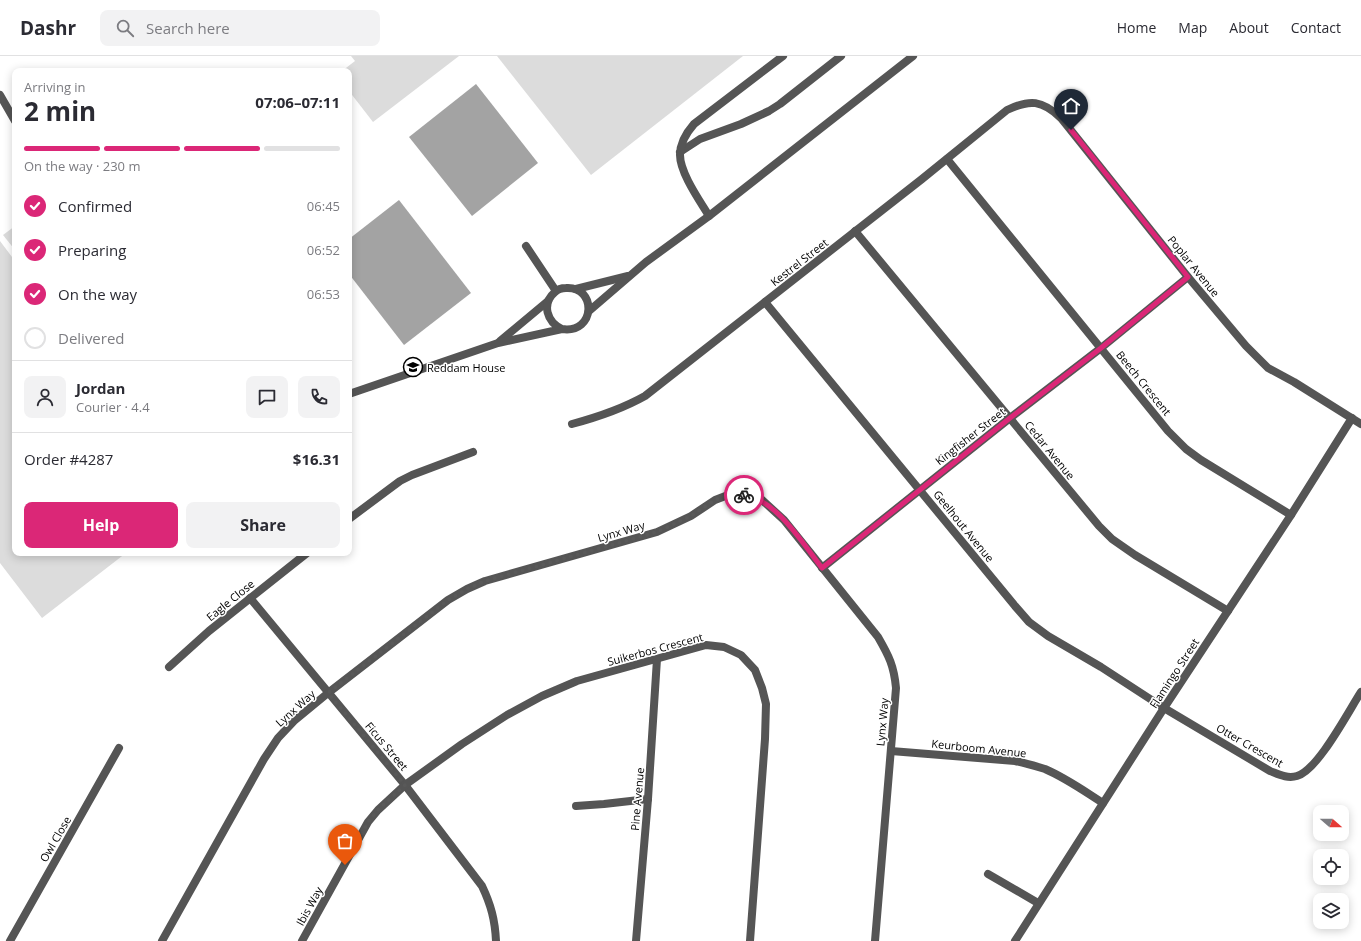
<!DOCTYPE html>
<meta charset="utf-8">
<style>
body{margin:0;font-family:"Open Sans",sans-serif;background:#f2f2f3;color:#2b2b33;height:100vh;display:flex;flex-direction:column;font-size:15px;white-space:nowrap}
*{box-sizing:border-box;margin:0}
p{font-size:13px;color:#7c7c81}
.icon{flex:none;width:22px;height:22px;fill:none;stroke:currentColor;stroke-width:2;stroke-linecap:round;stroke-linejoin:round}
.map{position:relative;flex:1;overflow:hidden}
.details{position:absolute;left:12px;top:12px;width:340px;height:488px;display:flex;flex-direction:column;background:#fff;border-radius:8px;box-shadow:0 2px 10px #0003}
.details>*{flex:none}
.needle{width:26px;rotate:110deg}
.tools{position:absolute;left:1313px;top:749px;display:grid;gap:8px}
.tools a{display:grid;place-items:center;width:36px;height:36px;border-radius:8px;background:#fff;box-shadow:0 2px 10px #0003;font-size:20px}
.pin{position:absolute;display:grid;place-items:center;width:34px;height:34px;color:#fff;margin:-41px -17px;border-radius:50% 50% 50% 0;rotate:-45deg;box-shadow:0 0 4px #0007}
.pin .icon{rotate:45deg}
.courier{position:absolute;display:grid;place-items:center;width:40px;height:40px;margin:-20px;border:3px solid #db2777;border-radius:50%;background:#fff;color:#222;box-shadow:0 1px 5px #0007}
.headline em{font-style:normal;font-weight:700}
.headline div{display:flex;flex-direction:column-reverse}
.headline{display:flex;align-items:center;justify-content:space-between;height:68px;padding:0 12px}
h1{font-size:26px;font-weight:700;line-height:30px}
.bar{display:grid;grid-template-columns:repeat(4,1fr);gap:6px 4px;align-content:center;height:48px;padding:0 12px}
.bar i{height:5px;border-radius:3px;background:#e1e1e2}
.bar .current{background:#db2777}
.bar p{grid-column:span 4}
.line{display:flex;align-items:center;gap:10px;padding:0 12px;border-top:1px solid #e1e1e2}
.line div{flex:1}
.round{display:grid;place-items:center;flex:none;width:42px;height:42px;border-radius:8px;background:#f2f2f3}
ol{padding:0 12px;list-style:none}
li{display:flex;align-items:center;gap:12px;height:44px}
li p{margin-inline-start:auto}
li .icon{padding:4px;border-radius:50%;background:#db2777;color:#fff;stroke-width:4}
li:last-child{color:#7c7c81}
li i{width:22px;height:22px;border:2px solid #e1e1e2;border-radius:50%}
.primary-button{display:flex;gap:8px;margin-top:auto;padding:8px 12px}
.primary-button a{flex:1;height:46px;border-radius:8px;background:#db2777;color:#fff;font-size:16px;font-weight:700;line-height:46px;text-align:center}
.primary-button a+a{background:#f2f2f3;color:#2b2b33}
header{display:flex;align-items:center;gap:24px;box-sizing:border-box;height:56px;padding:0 20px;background:#fff;border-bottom:1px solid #e1e1e2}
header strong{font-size:19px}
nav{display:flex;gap:22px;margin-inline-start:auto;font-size:14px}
.search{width:280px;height:36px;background:#f2f2f3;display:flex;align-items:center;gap:10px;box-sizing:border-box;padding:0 14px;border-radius:8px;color:#7c7c81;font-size:15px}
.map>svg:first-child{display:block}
</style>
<header>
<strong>Dashr</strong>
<div class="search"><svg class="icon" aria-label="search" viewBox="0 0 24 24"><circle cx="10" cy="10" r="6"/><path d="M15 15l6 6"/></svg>Search here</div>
<nav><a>Home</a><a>Map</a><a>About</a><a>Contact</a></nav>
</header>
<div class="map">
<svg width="1361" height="885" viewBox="0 0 1361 885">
<rect width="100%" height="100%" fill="#fff"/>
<g fill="#dcdcdc">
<polygon points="351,0 459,0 373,66 349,35 349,15 342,15 355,5"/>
<polygon points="497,0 743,0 591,119"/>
<polygon points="15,170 15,194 3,179"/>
<polygon points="0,185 15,205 15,497 126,497 42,562 0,507"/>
</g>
<g fill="#a3a3a3">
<polygon points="476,28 538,107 472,160 409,81"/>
<polygon points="399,144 471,237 404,289 349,218 349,183"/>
</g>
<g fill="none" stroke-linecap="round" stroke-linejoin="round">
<g stroke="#555" stroke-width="8">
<polyline points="0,39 15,65"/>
<polyline points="680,96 700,83 741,68 769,55 780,48 841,0"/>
<path d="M 709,160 C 700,145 680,117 680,99 C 680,88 687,76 694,68 L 783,0"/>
<polyline points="526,190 556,235"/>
<polyline points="576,233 628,220"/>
<polyline points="589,255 646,206 709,160 913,0"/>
<polyline points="500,285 548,245"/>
<path d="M 349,338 L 498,287 L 562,273 C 596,278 597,230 566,232 C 562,232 558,233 555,236 C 541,248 547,266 562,273"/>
</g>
<g stroke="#555" stroke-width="8">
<polyline points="947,103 1168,375 1186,393 1201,404 1291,459"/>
<polyline points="855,175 1099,470 1112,483 1135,499 1228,555"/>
<path d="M 765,246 L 1015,550 L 1029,566 L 1048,580 L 1101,611 L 1164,652 L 1270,715 C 1278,718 1287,723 1297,720 C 1318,714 1348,656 1361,636"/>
<path d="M 572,368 C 598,361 622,353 645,340 L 922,123 L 1007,54 C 1030,43 1042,44 1061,62 L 1188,221 L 1246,290 L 1268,312 L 1294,326 L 1361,368"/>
<polyline points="349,463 400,425 412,419 473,396"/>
<polyline points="822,512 1010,362 1101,292 1188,221"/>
<path d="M 250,542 L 405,729 L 482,830 C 491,849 495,864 496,885"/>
<polyline points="169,611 209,575 307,497"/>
<path d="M 891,695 L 1015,705 C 1025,707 1035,710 1045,713 C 1066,722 1084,735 1103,747"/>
<polyline points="576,750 604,748 648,743"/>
<polyline points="988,818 1038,847"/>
<polyline points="10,885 119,692"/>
<path d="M 162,885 L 264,703 L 278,682 L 294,665 L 328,637 L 448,544 L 467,533 L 485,525 L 657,476 L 691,460 L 715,444 L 728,439 L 750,440 L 761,443 L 784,464 L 878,581 C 889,600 894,610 896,632 L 875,885"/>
<polyline points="302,885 368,766 378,754 405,729 462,688 507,659 542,640 577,625 706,589 724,591 741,599 755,614 762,632 766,648 765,683 750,885"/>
<polyline points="636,885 648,743 657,603"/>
<polyline points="1015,885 1164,652 1291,459 1352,362"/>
</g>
</g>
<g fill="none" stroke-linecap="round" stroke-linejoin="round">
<polyline stroke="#595959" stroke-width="4" stroke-dasharray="0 7.2" points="345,809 368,766 378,754 405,729 328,637 448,544 467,533 485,525 657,476 691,460 715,444 728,439 744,439"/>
<path stroke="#db2777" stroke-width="5" d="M 744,439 C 776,443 803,488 822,512 L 1010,362 L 1101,292 L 1188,221 L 1071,74"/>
</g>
<defs>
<g id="school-ring" transform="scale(1)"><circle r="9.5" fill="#fff" stroke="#000" stroke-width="1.5"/><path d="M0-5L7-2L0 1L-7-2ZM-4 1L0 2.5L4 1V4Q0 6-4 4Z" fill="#000"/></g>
</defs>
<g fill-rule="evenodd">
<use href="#school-ring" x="413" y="311"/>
</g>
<g text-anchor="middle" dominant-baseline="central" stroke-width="3" stroke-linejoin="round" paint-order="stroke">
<g font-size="11" fill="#000" stroke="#fff">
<text transform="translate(799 206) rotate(-38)">Kestrel Street</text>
<text transform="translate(1194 210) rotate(51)">Poplar Avenue</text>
<text transform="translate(1144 327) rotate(51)">Beech Crescent</text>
<text transform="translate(970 380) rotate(-38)">Kingfisher Street</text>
<text transform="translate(1050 394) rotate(51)">Cedar Avenue</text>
<text transform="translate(964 470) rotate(51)">Geelhout Avenue</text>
<text transform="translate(621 475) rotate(-16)">Lynx Way</text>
<text transform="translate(230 544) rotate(-39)">Eagle Close</text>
<text transform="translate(655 593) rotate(-15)">Suikerbos Crescent</text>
<text transform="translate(1174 617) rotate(-57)">Flamingo Street</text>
<text transform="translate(295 652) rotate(-42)">Lynx Way</text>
<text transform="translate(882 666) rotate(-85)">Lynx Way</text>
<text transform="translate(1250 689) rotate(30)">Otter Crescent</text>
<text transform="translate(387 690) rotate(50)">Ficus Street</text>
<text transform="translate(979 692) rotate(6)">Keurboom Avenue</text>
<text transform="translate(637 743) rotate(-85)">Pine Avenue</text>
<text transform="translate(55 783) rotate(-60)">Owl Close</text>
<text transform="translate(309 850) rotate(-61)">Ibis Way</text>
</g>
<g font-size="11" fill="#000" stroke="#fff" text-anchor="start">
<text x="427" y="311">Reddam House</text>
</g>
</g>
</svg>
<div class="tools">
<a><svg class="needle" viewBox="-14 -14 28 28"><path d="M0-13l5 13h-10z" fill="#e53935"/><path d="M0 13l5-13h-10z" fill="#7c7c81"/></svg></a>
<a><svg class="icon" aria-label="locate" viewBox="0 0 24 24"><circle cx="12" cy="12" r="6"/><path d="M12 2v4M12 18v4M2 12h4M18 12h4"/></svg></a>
<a><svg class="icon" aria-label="layers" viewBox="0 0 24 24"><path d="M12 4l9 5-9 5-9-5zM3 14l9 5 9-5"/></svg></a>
</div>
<div class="pin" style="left:345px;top:809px;background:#ea580c"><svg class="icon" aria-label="bag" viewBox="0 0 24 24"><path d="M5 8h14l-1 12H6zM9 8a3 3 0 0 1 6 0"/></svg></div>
<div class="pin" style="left:1071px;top:74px;background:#1f2937"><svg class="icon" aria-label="home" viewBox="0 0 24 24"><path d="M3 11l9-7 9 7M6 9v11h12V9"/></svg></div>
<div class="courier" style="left:744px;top:439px"><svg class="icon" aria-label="bike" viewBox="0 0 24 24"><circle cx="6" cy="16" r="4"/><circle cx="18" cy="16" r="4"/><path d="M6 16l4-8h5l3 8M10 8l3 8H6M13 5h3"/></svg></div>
<section class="details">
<div class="headline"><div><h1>2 min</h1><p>Arriving in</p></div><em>07:06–07:11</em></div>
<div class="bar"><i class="current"></i><i class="current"></i><i class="current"></i><i></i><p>On the way · 230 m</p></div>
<ol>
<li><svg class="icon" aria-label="check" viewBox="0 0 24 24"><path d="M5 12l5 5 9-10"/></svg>Confirmed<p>06:45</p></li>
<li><svg class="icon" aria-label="check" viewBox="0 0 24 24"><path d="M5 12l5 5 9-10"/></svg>Preparing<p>06:52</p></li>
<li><svg class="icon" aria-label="check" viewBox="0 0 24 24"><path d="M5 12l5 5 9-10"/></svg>On the way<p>06:53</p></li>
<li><i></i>Delivered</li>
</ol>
<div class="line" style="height:72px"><a class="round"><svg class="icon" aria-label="person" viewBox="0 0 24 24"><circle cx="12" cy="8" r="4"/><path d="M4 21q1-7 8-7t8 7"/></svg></a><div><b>Jordan</b><p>Courier · 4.4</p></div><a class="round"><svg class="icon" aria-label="chat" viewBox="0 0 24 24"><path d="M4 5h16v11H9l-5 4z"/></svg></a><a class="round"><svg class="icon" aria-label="phone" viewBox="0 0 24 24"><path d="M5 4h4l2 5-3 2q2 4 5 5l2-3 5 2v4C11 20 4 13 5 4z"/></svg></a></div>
<div class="line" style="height:52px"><div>Order #4287</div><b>$16.31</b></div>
<div class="primary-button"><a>Help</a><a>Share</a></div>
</section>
</div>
